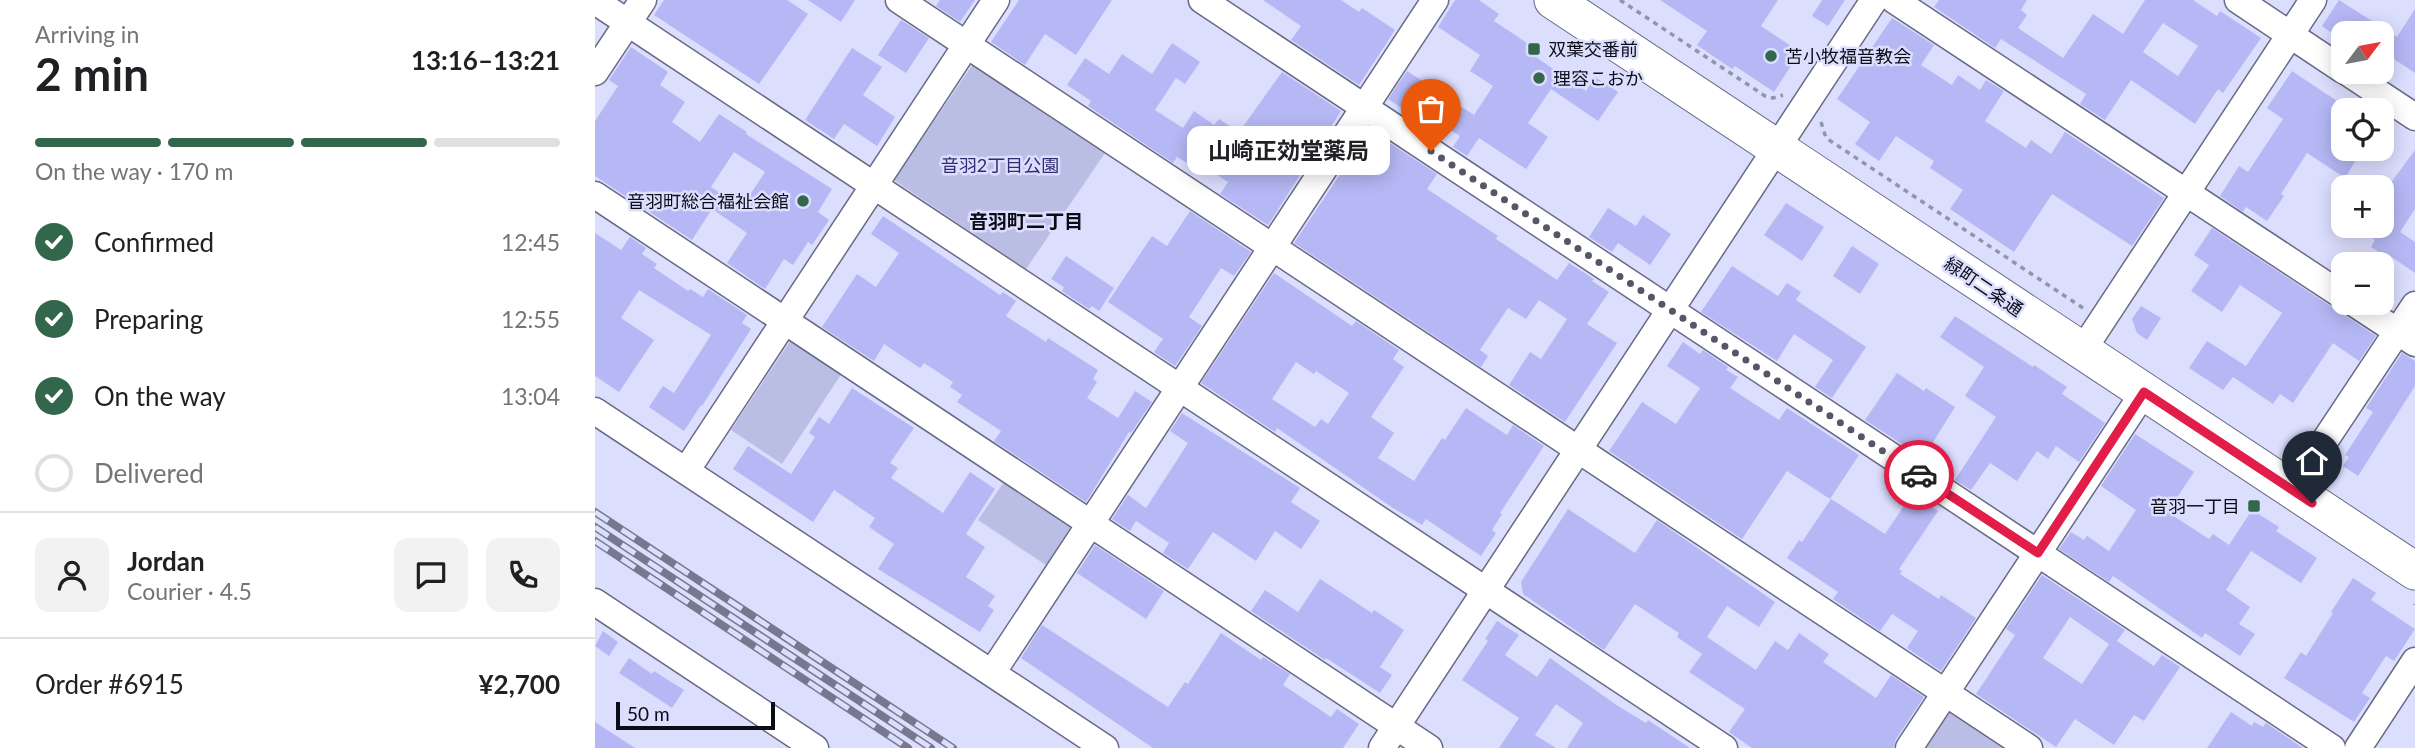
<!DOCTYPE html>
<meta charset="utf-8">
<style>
body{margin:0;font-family:Lato,"Noto Sans JP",sans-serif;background:#f2f2f2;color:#202124;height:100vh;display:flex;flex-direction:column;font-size:26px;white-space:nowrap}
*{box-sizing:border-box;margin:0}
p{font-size:23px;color:#757577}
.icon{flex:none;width:38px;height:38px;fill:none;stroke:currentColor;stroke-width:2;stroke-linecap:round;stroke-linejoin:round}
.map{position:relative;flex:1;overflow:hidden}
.side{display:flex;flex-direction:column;background:#fff;width:595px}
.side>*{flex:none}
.needle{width:46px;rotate:58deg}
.controls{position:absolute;left:1736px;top:21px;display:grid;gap:14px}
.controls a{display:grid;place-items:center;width:63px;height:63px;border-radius:14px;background:#fff;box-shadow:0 4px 18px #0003;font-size:35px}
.scale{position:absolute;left:21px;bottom:18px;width:159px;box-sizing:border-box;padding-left:7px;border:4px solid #0c0c17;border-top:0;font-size:19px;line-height:24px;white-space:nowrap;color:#0c0c17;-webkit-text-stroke:5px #dcdefe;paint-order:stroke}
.pin{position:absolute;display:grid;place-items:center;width:60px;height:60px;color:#fff;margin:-72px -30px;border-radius:50% 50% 50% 0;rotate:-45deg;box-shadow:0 0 7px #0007}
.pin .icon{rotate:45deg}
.courier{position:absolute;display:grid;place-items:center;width:70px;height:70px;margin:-35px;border:5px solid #e11d48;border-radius:50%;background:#fff;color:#222;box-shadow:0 2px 9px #0007}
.bubble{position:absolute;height:49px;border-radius:14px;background:#fff;box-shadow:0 4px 18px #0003;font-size:23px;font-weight:700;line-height:49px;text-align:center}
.headline em{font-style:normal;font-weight:700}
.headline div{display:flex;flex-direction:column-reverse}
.headline{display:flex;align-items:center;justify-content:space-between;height:119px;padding:0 35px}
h1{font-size:46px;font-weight:700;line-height:52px}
.bar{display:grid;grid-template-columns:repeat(4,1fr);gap:10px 7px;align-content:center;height:84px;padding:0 35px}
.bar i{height:9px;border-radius:5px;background:#e0e0e0}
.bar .selected{background:#32674c}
.bar p{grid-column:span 4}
.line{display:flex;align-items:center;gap:18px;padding:0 35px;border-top:2px solid #e0e0e0}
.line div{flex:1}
.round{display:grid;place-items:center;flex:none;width:74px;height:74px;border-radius:14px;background:#f2f2f2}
ol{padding:0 35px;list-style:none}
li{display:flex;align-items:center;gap:21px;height:77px}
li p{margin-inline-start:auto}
li .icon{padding:7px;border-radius:50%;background:#32674c;color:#fff;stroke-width:4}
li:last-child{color:#757577}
li i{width:38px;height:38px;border:4px solid #e0e0e0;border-radius:50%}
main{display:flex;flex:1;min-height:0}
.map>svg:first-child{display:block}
</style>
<main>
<section class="side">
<div class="headline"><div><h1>2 min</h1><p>Arriving in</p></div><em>13:16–13:21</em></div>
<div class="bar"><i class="selected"></i><i class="selected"></i><i class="selected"></i><i></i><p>On the way · 170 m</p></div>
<ol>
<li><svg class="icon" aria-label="check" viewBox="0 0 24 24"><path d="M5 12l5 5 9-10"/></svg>Confirmed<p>12:45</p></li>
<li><svg class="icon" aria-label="check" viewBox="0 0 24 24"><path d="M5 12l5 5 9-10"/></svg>Preparing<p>12:55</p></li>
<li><svg class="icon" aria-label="check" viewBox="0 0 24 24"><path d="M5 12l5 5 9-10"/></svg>On the way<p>13:04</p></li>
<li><i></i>Delivered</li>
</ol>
<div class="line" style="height:126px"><a class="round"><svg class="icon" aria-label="person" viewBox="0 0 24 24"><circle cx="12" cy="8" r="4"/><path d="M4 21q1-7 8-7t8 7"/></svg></a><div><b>Jordan</b><p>Courier · 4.5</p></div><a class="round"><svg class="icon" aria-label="chat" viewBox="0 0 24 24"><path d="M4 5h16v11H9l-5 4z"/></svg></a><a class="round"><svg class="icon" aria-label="phone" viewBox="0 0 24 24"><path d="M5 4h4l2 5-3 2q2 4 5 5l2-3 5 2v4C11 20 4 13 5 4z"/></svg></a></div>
<div class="line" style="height:91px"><div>Order #6915</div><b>¥2,700</b></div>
</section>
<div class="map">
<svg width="1820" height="748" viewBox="0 0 1820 748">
<rect width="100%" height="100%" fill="#dcdefe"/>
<g fill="#babde4">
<polygon points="380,61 512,150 431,269 299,180"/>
<polygon points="198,337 249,370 187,464 136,430"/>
<polygon points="411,479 478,523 451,565 383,520"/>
<polygon points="1354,708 1415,748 1328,748"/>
</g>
<g fill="#b5b8f4" fill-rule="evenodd">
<polygon points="69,0 192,0 213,14 164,84 59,15"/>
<polygon points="213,0 260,0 246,22"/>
<polygon points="345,0 380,0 365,22 341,6"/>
<polygon points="424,0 517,0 481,55 450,34 430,65 396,42"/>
<polygon points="668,0 746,0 764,12 767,8 800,30 764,85 696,40 706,26"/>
<polygon points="860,0 884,0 904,14 899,21 935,45 932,51 991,91 1000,77 1023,92 1003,121 956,89 933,123 953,137 931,169 884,138 872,156 858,147 865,136 837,118 832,125 793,99 812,71 879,115 898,86 875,71 885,55 843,27"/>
<polygon points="1065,0 1183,0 1166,26 1205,52 1179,92 1140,66 1137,69 1102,45 1112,31"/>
<polygon points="1227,0 1250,0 1233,26 1217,16"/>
<path d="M 1344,0 L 1432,0 L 1426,10 L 1432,15 L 1423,28 L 1468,58 L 1498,14 L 1528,34 L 1550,0 L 1598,0 L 1622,16 L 1625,11 L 1666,38 L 1628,93 L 1623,89 L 1600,124 L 1536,80 L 1510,120 L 1485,104 L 1491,94 L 1406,39 L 1400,48 L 1339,7 ZM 1568,23 L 1603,46 L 1583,76 L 1548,52 Z"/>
<polygon points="1744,0 1802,37 1820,9 1820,73 1787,51 1787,33 1748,33 1748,41 1727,26"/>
<polygon points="1297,18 1339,45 1326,65 1357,85 1363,75 1385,90 1391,80 1409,91 1390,121 1431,148 1436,140 1456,154 1470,132 1569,198 1537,246 1457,194 1419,252 1355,209 1368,190 1335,168 1339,161 1301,136 1284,161 1260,144 1275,122 1242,99"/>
<polygon points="306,20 334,38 311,73 283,55"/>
<polygon points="577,43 605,62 590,84 581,78 560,110 588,128 599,111 619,125 624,119 644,132 687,72 746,111 673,225 625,194 633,182 596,158 592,163 582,157 578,163 493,106 496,101 472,85 490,58 514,74 527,54 557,74"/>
<path d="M 36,47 L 73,72 L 65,85 L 90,102 L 77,122 L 105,142 L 124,114 L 152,132 L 151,134 L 237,189 L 223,212 L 234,220 L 217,245 L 213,242 L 198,265 L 189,259 L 170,289 L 132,263 L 152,233 L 117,209 L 97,240 L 0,176 L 0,121 L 23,86 L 14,80 ZM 139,152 L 170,172 L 147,207 L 116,187 Z"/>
<polygon points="257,48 287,67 268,95 300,117 282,146 249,124 239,139 210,120"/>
<polygon points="1697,71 1748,105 1748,149 1754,149 1764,155 1750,178 1712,153 1686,194 1689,196 1672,221 1651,207 1648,212 1625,196 1644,166 1653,172 1688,119 1672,108"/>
<polygon points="775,130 842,174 832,189 903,236 901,239 962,280 974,263 999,279 997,281 1014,292 992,324 1022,343 970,422 914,385 935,352 946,359 972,319 944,300 931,319 913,308 885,350 893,356 886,367 699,243"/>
<polygon points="1820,150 1820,209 1805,232 1820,242 1820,273 1791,253 1787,259 1787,254 1776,247 1780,240 1758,226 1787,226 1787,195"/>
<polygon points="1191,203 1229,227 1207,261 1169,235"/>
<polygon points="1013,208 1041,226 1048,215 1076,234 1055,265 1023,243 1017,252 994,237"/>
<polygon points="595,211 656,252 639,276 626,268 594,317 607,326 580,366 559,352 568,339 513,302 557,236 572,246"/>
<polygon points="288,216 405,295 408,292 421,301 411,316 451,342 453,338 503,370 498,379 502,382 492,398 523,418 540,391 557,402 536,433 534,432 491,502 399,441 406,431 362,402 367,395 355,387 358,382 329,363 325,368 289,344 279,361 227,327 262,274 281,287 304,253 276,234"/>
<polygon points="1617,228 1781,336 1764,361 1738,343 1698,403 1685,394 1678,404 1638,377 1628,390 1594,368 1612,341 1651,366 1687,313 1645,285 1627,312 1596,291 1614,265 1599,255"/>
<polygon points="0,233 26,250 35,237 51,248 47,254 62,264 59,268 93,291 95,289 108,297 113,289 152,315 147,323 156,329 107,406 106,405 89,431 54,407 68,386 79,393 116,335 44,290 26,318 59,340 24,392 0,376"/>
<polygon points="1257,246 1284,264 1265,294 1238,276"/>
<polygon points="471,256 519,288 504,311 497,306 494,309 467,291 469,287 456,279"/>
<polygon points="1137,266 1183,296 1192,283 1206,292 1201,300 1271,347 1237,398 1220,387 1238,360 1199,334 1182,361 1106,312"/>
<path d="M 679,273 L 757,326 L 761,321 L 804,350 L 798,359 L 809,367 L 776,417 L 799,433 L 783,458 L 819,481 L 847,438 L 850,440 L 871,408 L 912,435 L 918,425 L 949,446 L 905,513 L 907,514 L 897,530 L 901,533 L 886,556 L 831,519 L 827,525 L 798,508 L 682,428 L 680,432 L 606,383 ZM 701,362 L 719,374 L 721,371 L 754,393 L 733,424 L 726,419 L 720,427 L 677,399 Z"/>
<polygon points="1546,306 1566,318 1552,340 1542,333 1537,319"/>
<polygon points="1360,316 1438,367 1439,365 1472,387 1467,394 1510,423 1484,462 1461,446 1453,459 1442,451 1422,481 1395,463 1376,490 1360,480 1401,417 1370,396 1389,367 1345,337"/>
<polygon points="1088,342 1105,354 1108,350 1133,367 1131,370 1143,377 1135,388 1184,420 1192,408 1264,455 1235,499 1192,471 1147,539 1014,451 1047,402 1081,424 1105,388 1072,366"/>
<polygon points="1807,353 1820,361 1820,386 1763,476 1748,466 1754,457 1750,455 1778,412 1771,408"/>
<polygon points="1302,373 1329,391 1331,388 1360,407 1328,458 1270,420"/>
<polygon points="257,388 319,428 295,463 303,468 296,478 348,513 375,472 400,489 371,534 390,547 371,577 400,596 393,606 399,610 385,632 283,569 299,544 274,527 280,518 239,490 218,522 138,469 153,446 196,474 220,437 214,433 224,417 234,424"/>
<polygon points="587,413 705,488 696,502 725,521 706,549 680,531 661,561 618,532 593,569 568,553 574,543 541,521 535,531 517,519 533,495 551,508 593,443 575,431"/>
<polygon points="1540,434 1599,472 1575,508 1579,512 1577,515 1614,539 1618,534 1634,545 1657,510 1684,527 1681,531 1722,558 1706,583 1656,551 1631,590 1655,607 1644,624 1660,634 1645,656 1610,633 1607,638 1518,576 1514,582 1464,549 1476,532 1489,540 1492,536 1514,551 1541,510 1506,486"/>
<polygon points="1317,494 1343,511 1304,569 1307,571 1305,574 1344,599 1346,595 1381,618 1346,671 1312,648 1323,631 1297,614 1285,631 1238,599 1243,592 1192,558 1204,540 1207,542 1236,499 1290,534"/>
<polygon points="973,509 1040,553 1062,520 1180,602 1164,627 1132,606 1112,637 1161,670 1180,641 1193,650 1204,633 1234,654 1228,662 1281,698 1296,675 1329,697 1301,739 1298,748 1157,748 1134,732 1150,709 1094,672 1107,654 1082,637 1084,633 1040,604 1009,650 928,594 926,582"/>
<polygon points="500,545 569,591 551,619 482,573"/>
<path d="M 1447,575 L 1530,630 L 1522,641 L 1559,666 L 1567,655 L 1585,667 L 1549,721 L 1539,715 L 1519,745 L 1480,719 L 1461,747 L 1381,694 L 1420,635 L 1411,629 ZM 1475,617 L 1514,644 L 1487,684 L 1448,658 Z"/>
<polygon points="1758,578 1781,593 1776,600 1820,629 1799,661 1791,656 1767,693 1775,698 1759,722 1689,678 1706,652 1711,656 1738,613 1736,612"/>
<polygon points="725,579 777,613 779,610 809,630 785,667 797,675 785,693 731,658 730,660 656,611 670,590 703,612"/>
<polygon points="902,621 924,635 910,655 942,677 955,658 1023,706 1051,723 1053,720 1095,748 972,748 988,723 961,704 940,735 961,748 904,748 924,718 867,680 893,641 890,639"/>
<polygon points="447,625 573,707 590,682 593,684 626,633 666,660 668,657 695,674 688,685 736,717 742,709 764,724 748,748 558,748 426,658"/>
<polygon points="8,631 23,642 14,656 0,646"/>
<polygon points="34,658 57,674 59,671 89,690 77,708 24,673"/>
<polygon points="1636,712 1657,726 1659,722 1668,727 1671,723 1708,748 1612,748"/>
<polygon points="0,722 40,748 0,748"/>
</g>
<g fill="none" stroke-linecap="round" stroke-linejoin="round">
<g stroke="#686a86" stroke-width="29">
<g id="street">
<polyline points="304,0 1434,748"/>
<polyline points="607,0 1737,748"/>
<polyline points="1299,0 1748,296"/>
<polyline points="1643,0 1748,70"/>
<polyline points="0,1 1129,748"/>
<polyline points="0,72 48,0"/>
<polyline points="1752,72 1820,117"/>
<polyline points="0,195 834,748"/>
<polyline points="1759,303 1820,343"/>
<polyline points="1487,351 1718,0"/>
<polyline points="0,411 510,748"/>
<polyline points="91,471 401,0"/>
<polyline points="1697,490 1820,305"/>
<polyline points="0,602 220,748"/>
<polyline points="397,673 840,0"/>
<polyline points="787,748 1279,0"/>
<polyline points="1314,748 1549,392"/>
<polyline points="1763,748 1820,661"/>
</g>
</g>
<g stroke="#686a86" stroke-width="39">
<polyline id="secondary" points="958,0 1820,571"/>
</g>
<g stroke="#9294ac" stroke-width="3.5" stroke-dasharray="5 5" stroke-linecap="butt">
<polyline points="1025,0 1170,96 1178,98 1188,95"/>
<polyline points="1226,122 1231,138 1488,308"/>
<polyline points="1820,605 1820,604"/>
</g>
<use href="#street" stroke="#fff" stroke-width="26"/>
<use href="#secondary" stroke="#fff" stroke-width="37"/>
<g stroke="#77788e" stroke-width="8">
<g id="rail">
<polyline points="0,512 358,748"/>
<polyline points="0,527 336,748"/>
<polyline points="0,541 313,748"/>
</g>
</g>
<use href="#rail" stroke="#dcdefe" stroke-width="5" stroke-dasharray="16" stroke-linecap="butt"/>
</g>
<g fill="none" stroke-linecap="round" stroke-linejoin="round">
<polyline stroke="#555668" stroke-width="7" stroke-dasharray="0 12.6" points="836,151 1324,475"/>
<polyline stroke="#e11d48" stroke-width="9" points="1324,475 1443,553 1549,392 1717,503"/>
</g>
<g fill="#32674c" stroke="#dcdefe" stroke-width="2.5">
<rect x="932" y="42" width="14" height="14" rx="3.5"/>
<circle cx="1176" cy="56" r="7"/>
<circle cx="944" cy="78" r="7"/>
<circle cx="208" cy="201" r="7"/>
<rect x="1652" y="499" width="14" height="14" rx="3.5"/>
</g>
<g text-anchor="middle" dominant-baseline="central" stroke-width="5" stroke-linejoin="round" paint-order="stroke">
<g font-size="18" fill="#0c0c17" stroke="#dcdefe" text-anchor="start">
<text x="953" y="49">双葉交番前</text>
<text x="1190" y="56">苫小牧福音教会</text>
<text x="958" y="78">理容こおか</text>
<text x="194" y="201" text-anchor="end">音羽町総合福祉会館</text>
<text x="1645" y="506" text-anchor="end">音羽一丁目</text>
</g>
<g font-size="18" fill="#322d72" stroke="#dcdefe">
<text x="405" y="165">音羽2丁目公園</text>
</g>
<g font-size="18" fill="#0c0c17" stroke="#dcdefe">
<text transform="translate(1389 286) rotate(34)">緑町二条通</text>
</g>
<g font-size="19" font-weight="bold" fill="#0c0c17" stroke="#dcdefe">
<text x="431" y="220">音羽町二丁目</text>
</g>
</g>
</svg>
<div class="controls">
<a><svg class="needle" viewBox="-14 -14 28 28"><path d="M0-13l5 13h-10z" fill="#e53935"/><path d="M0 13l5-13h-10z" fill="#757577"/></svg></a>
<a><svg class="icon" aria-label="locate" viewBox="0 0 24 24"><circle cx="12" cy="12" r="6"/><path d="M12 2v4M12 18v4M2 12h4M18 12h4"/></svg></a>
<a>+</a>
<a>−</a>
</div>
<div class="scale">50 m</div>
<div class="pin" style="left:836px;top:151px;background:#ea580c"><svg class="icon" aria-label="bag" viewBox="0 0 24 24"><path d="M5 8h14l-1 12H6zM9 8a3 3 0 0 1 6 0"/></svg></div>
<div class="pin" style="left:1717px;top:503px;background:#1f2937"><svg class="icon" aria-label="home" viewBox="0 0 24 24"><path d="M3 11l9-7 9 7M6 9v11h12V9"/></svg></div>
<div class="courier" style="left:1324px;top:475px"><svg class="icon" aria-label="car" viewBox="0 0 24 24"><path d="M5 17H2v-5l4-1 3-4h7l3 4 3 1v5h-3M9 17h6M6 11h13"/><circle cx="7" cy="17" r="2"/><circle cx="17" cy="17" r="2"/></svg></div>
<div class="bubble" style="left:592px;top:126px;width:203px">山崎正効堂薬局</div>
</div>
</main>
